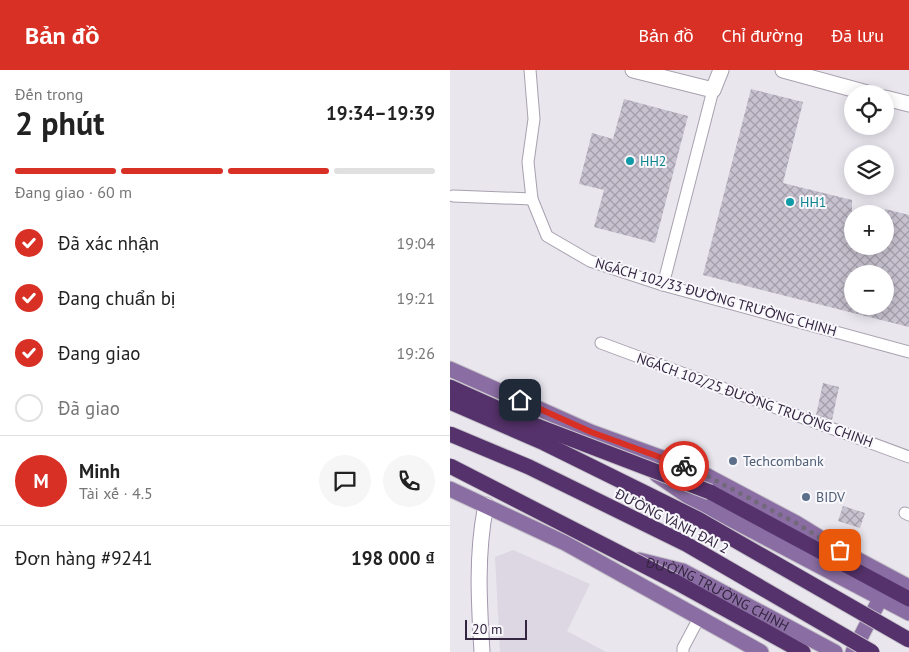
<!DOCTYPE html>
<html lang="vi">
<meta charset="utf-8">
<style>
body{margin:0;font-family:"PT Sans",sans-serif;background:#f6f6f6;color:#222;height:100vh;display:flex;flex-direction:column;font-size:19px;white-space:nowrap}
*{box-sizing:border-box;margin:0}
p{font-size:16px;color:#767676}
.icon{flex:none;width:28px;height:28px;fill:none;stroke:currentColor;stroke-width:2;stroke-linecap:round;stroke-linejoin:round}
.map{position:relative;flex:1;overflow:hidden}
.side{display:flex;flex-direction:column;background:#fff;width:450px}
.side>*{flex:none}
.fabs{position:absolute;left:394px;top:15px;display:grid;gap:10px}
.fabs a{display:grid;place-items:center;width:50px;height:50px;border-radius:50%;background:#fff;box-shadow:0 2px 12px #0003;font-size:25px}
.scale{position:absolute;left:15px;bottom:12px;width:62px;box-sizing:border-box;padding-left:5px;border:2px solid #342540;border-top:0;font-size:14px;line-height:18px;white-space:nowrap;color:#342540;-webkit-text-stroke:4px #f8f7fb;paint-order:stroke}
.pin{position:absolute;display:grid;place-items:center;width:42px;height:42px;color:#fff;margin:-21px;border-radius:10px;box-shadow:0 2px 8px #0006}
.courier{position:absolute;display:grid;place-items:center;width:50px;height:50px;margin:-25px;border:4px solid #d93025;border-radius:50%;background:#fff;color:#222;box-shadow:0 1px 6px #0007}
.head em{font-style:normal;font-weight:800}
.head div{display:flex;flex-direction:column-reverse}
.head{display:flex;align-items:center;justify-content:space-between;height:85px;padding:0 15px}
h1{font-size:32px;font-weight:800;line-height:38px}
.bar{display:grid;grid-template-columns:repeat(4,1fr);gap:8px 5px;align-content:center;height:60px;padding:0 15px}
.bar i{height:6px;border-radius:4px;background:#e0e0e0}
.bar .on{background:#d93025}
.bar p{grid-column:span 4}
.line{display:flex;align-items:center;gap:12px;padding:0 15px;border-top:1px solid #e0e0e0}
.line div{flex:1}
.round{display:grid;place-items:center;flex:none;width:52px;height:52px;border-radius:26px;background:#f6f6f6}
ol{padding:0 15px;list-style:none}
li{display:flex;align-items:center;gap:15px;height:55px}
li p{margin-inline-start:auto}
li .icon{padding:5px;border-radius:50%;background:#d93025;color:#fff;stroke-width:4}
li:last-child{color:#767676}
li i{width:28px;height:28px;border:2px solid #e0e0e0;border-radius:50%}
header{display:flex;align-items:center;gap:30px;box-sizing:border-box;height:70px;padding:0 25px;background:#d93025;color:#fff}
header strong{font-size:24px}
nav{display:flex;gap:28px;margin-inline-start:auto;font-size:18px}
main{display:flex;flex:1;min-height:0}
.map>svg:first-child{display:block}
</style>
<header>
<strong>Bản đồ</strong>
<nav><a>Bản đồ</a><a>Chỉ đường</a><a>Đã lưu</a></nav>
</header>
<main>
<section class="side">
<div class="head"><div><h1>2 phút</h1><p>Đến trong</p></div><em>19:34–19:39</em></div>
<div class="bar"><i class="on"></i><i class="on"></i><i class="on"></i><i></i><p>Đang giao · 60 m</p></div>
<ol>
<li><svg class="icon" aria-label="check" viewBox="0 0 24 24"><path d="M5 12l5 5 9-10"/></svg>Đã xác nhận<p>19:04</p></li>
<li><svg class="icon" aria-label="check" viewBox="0 0 24 24"><path d="M5 12l5 5 9-10"/></svg>Đang chuẩn bị<p>19:21</p></li>
<li><svg class="icon" aria-label="check" viewBox="0 0 24 24"><path d="M5 12l5 5 9-10"/></svg>Đang giao<p>19:26</p></li>
<li><i></i>Đã giao</li>
</ol>
<div class="line" style="height:90px"><b class="round" style="background:#d93025;color:#fff">M</b><div><b>Minh</b><p>Tài xế · 4.5</p></div><a class="round"><svg class="icon" aria-label="chat" viewBox="0 0 24 24"><path d="M4 5h16v11H9l-5 4z"/></svg></a><a class="round"><svg class="icon" aria-label="phone" viewBox="0 0 24 24"><path d="M5 4h4l2 5-3 2q2 4 5 5l2-3 5 2v4C11 20 4 13 5 4z"/></svg></a></div>
<div class="line" style="height:65px"><div>Đơn hàng #9241</div><b>198 000 ₫</b></div>
</section>
<div class="map">
<svg width="459" height="582" viewBox="0 0 459 582">
<defs>
<pattern id="building-cross-hatch" width="8" height="8" patternUnits="userSpaceOnUse" patternTransform="scale(1.25)"><rect width="8" height="8" fill="#c7c2cf"/><path d="M0 0l8 8M0 8l8-8" fill="none" stroke="#a29da9"/></pattern>
</defs>
<rect width="100%" height="100%" fill="#e9e6ee"/>
<polygon fill="#dcd7e2" points="63,480 140,514 117,561 156,582 50,582 45,487"/>
<g fill="url(#building-cross-hatch)" fill-rule="evenodd">
<path d="M 301,19 L 353,32 L 333,113 L 402,130 L 402,176 L 435,176 L 435,139 L 459,145 L 459,257 L 253,205 ZM 402,204 L 435,204 L 435,236 L 402,236 Z"/>
<polygon points="174,29 238,46 205,173 144,157 154,120 129,114 142,63 163,69"/>
<polygon points="373,313 389,317 382,350 366,345"/>
<polygon points="393,436 415,443 410,458 388,451"/>
</g>
<g fill="none" stroke-linecap="round" stroke-linejoin="round">
<g stroke="#a8a1af" stroke-width="13">
<g id="lane">
<polyline points="80,0 84,49 78,92 82,129 97,166 140,191 213,215 459,282"/>
<polyline points="3,126 82,129"/>
<polyline points="213,215 263,20"/>
<polyline points="151,273 459,387"/>
<polyline points="455,443 459,445"/>
<polyline points="233,582 233,578 249,548"/>
</g>
</g>
<g stroke="#a8a1af" stroke-width="17">
<g id="street">
<polyline points="183,0 263,20 271,0"/>
<polyline points="333,0 421,24"/>
<polyline points="435,28 459,34"/>
</g>
</g>
<g stroke="#a499af" stroke-width="17">
<path id="secondary" d="M 32,582 C 29,533 26,483 36,435"/>
</g>
<g stroke="#c6c2ca" stroke-width="17">
<g id="primary">
<polyline points="0,299 141,362 246,400 346,453 390,480 459,517"/>
<polyline points="207,405 242,429 459,543"/>
<polyline points="0,419 115,473 311,582"/>
<path id="s1" d="M 189,490 L 233,501 L 385,582"/>
<polyline points="403,582 431,527"/>
</g>
</g>
<g stroke="#c6c2ca" stroke-width="17">
<g id="highway">
<polyline points="260,422 459,529"/>
<polyline points="224,511 353,582"/>
</g>
</g>
<use href="#lane" stroke="#fff" stroke-width="11"/>
<use href="#street" stroke="#fff" stroke-width="15"/>
<use href="#secondary" stroke="#fff" stroke-width="15"/>
<use href="#primary" stroke="#8a6da2" stroke-width="15"/>
<use href="#highway" stroke="#55326b" stroke-width="15"/>
<g stroke="#c6c2ca" stroke-width="17" stroke-linecap="butt">
<g id="highway-bridge">
<polyline points="0,317 87,356 260,422"/>
<polyline points="0,332 94,373 248,449 459,570"/>
<polyline points="0,364 79,397 236,474 422,582"/>
<polyline points="0,396 224,511"/>
</g>
</g>
<use href="#highway-bridge" stroke="#55326b" stroke-width="15"/>
</g>
<g fill="none" stroke-linecap="round" stroke-linejoin="round">
<polyline stroke="#73697d" stroke-width="5" stroke-dasharray="0 9" points="234,396 246,400 346,453 390,480"/>
<polyline stroke="#d93025" stroke-width="6" points="70,330 141,362 234,396"/>
</g>
<g fill="#0f9aa8" stroke="#f8f7fb" stroke-width="2">
<circle cx="180" cy="91" r="5"/>
<circle cx="340" cy="132" r="5"/>
</g>
<g fill="#5c6f8a" stroke="#f8f7fb" stroke-width="2">
<circle cx="283" cy="391" r="5"/>
<circle cx="356" cy="427" r="5"/>
</g>
<g text-anchor="middle" dominant-baseline="central" stroke-width="4" stroke-linejoin="round" paint-order="stroke">
<g font-size="14" fill="#0d838f" stroke="#f8f7fb" text-anchor="start">
<text x="190" y="91">HH2</text>
<text x="350" y="132">HH1</text>
</g>
<g font-size="14" fill="#342540" stroke="#f8f7fb">
<text transform="translate(266 227) rotate(16)">NGÁCH 102/33 ĐƯỜNG TRƯỜNG CHINH</text>
<text transform="translate(305 330) rotate(20)">NGÁCH 102/25 ĐƯỜNG TRƯỜNG CHINH</text>
<text transform="translate(222 451) rotate(27)">ĐƯỜNG VÀNH ĐAI 2</text>
<text stroke="none"><textPath href="#s1" startOffset="86">ĐƯỜNG TRƯỜNG CHINH</textPath></text>
</g>
<g font-size="14" fill="#4e5e75" stroke="#f8f7fb" text-anchor="start">
<text x="293" y="391">Techcombank</text>
<text x="366" y="427">BIDV</text>
</g>
</g>
</svg>
<div class="fabs">
<a><svg class="icon" aria-label="locate" viewBox="0 0 24 24"><circle cx="12" cy="12" r="6"/><path d="M12 2v4M12 18v4M2 12h4M18 12h4"/></svg></a>
<a><svg class="icon" aria-label="layers" viewBox="0 0 24 24"><path d="M12 4l9 5-9 5-9-5zM3 14l9 5 9-5"/></svg></a>
<a>+</a>
<a>−</a>
</div>
<div class="scale">20 m</div>
<div class="pin" style="left:390px;top:480px;background:#ea580c"><svg class="icon" aria-label="bag" viewBox="0 0 24 24"><path d="M5 8h14l-1 12H6zM9 8a3 3 0 0 1 6 0"/></svg></div>
<div class="pin" style="left:70px;top:330px;background:#1f2937"><svg class="icon" aria-label="home" viewBox="0 0 24 24"><path d="M3 11l9-7 9 7M6 9v11h12V9"/></svg></div>
<div class="courier" style="left:234px;top:396px"><svg class="icon" aria-label="bike" viewBox="0 0 24 24"><circle cx="6" cy="16" r="4"/><circle cx="18" cy="16" r="4"/><path d="M6 16l4-8h5l3 8M10 8l3 8H6M13 5h3"/></svg></div>
</div>
</main>
